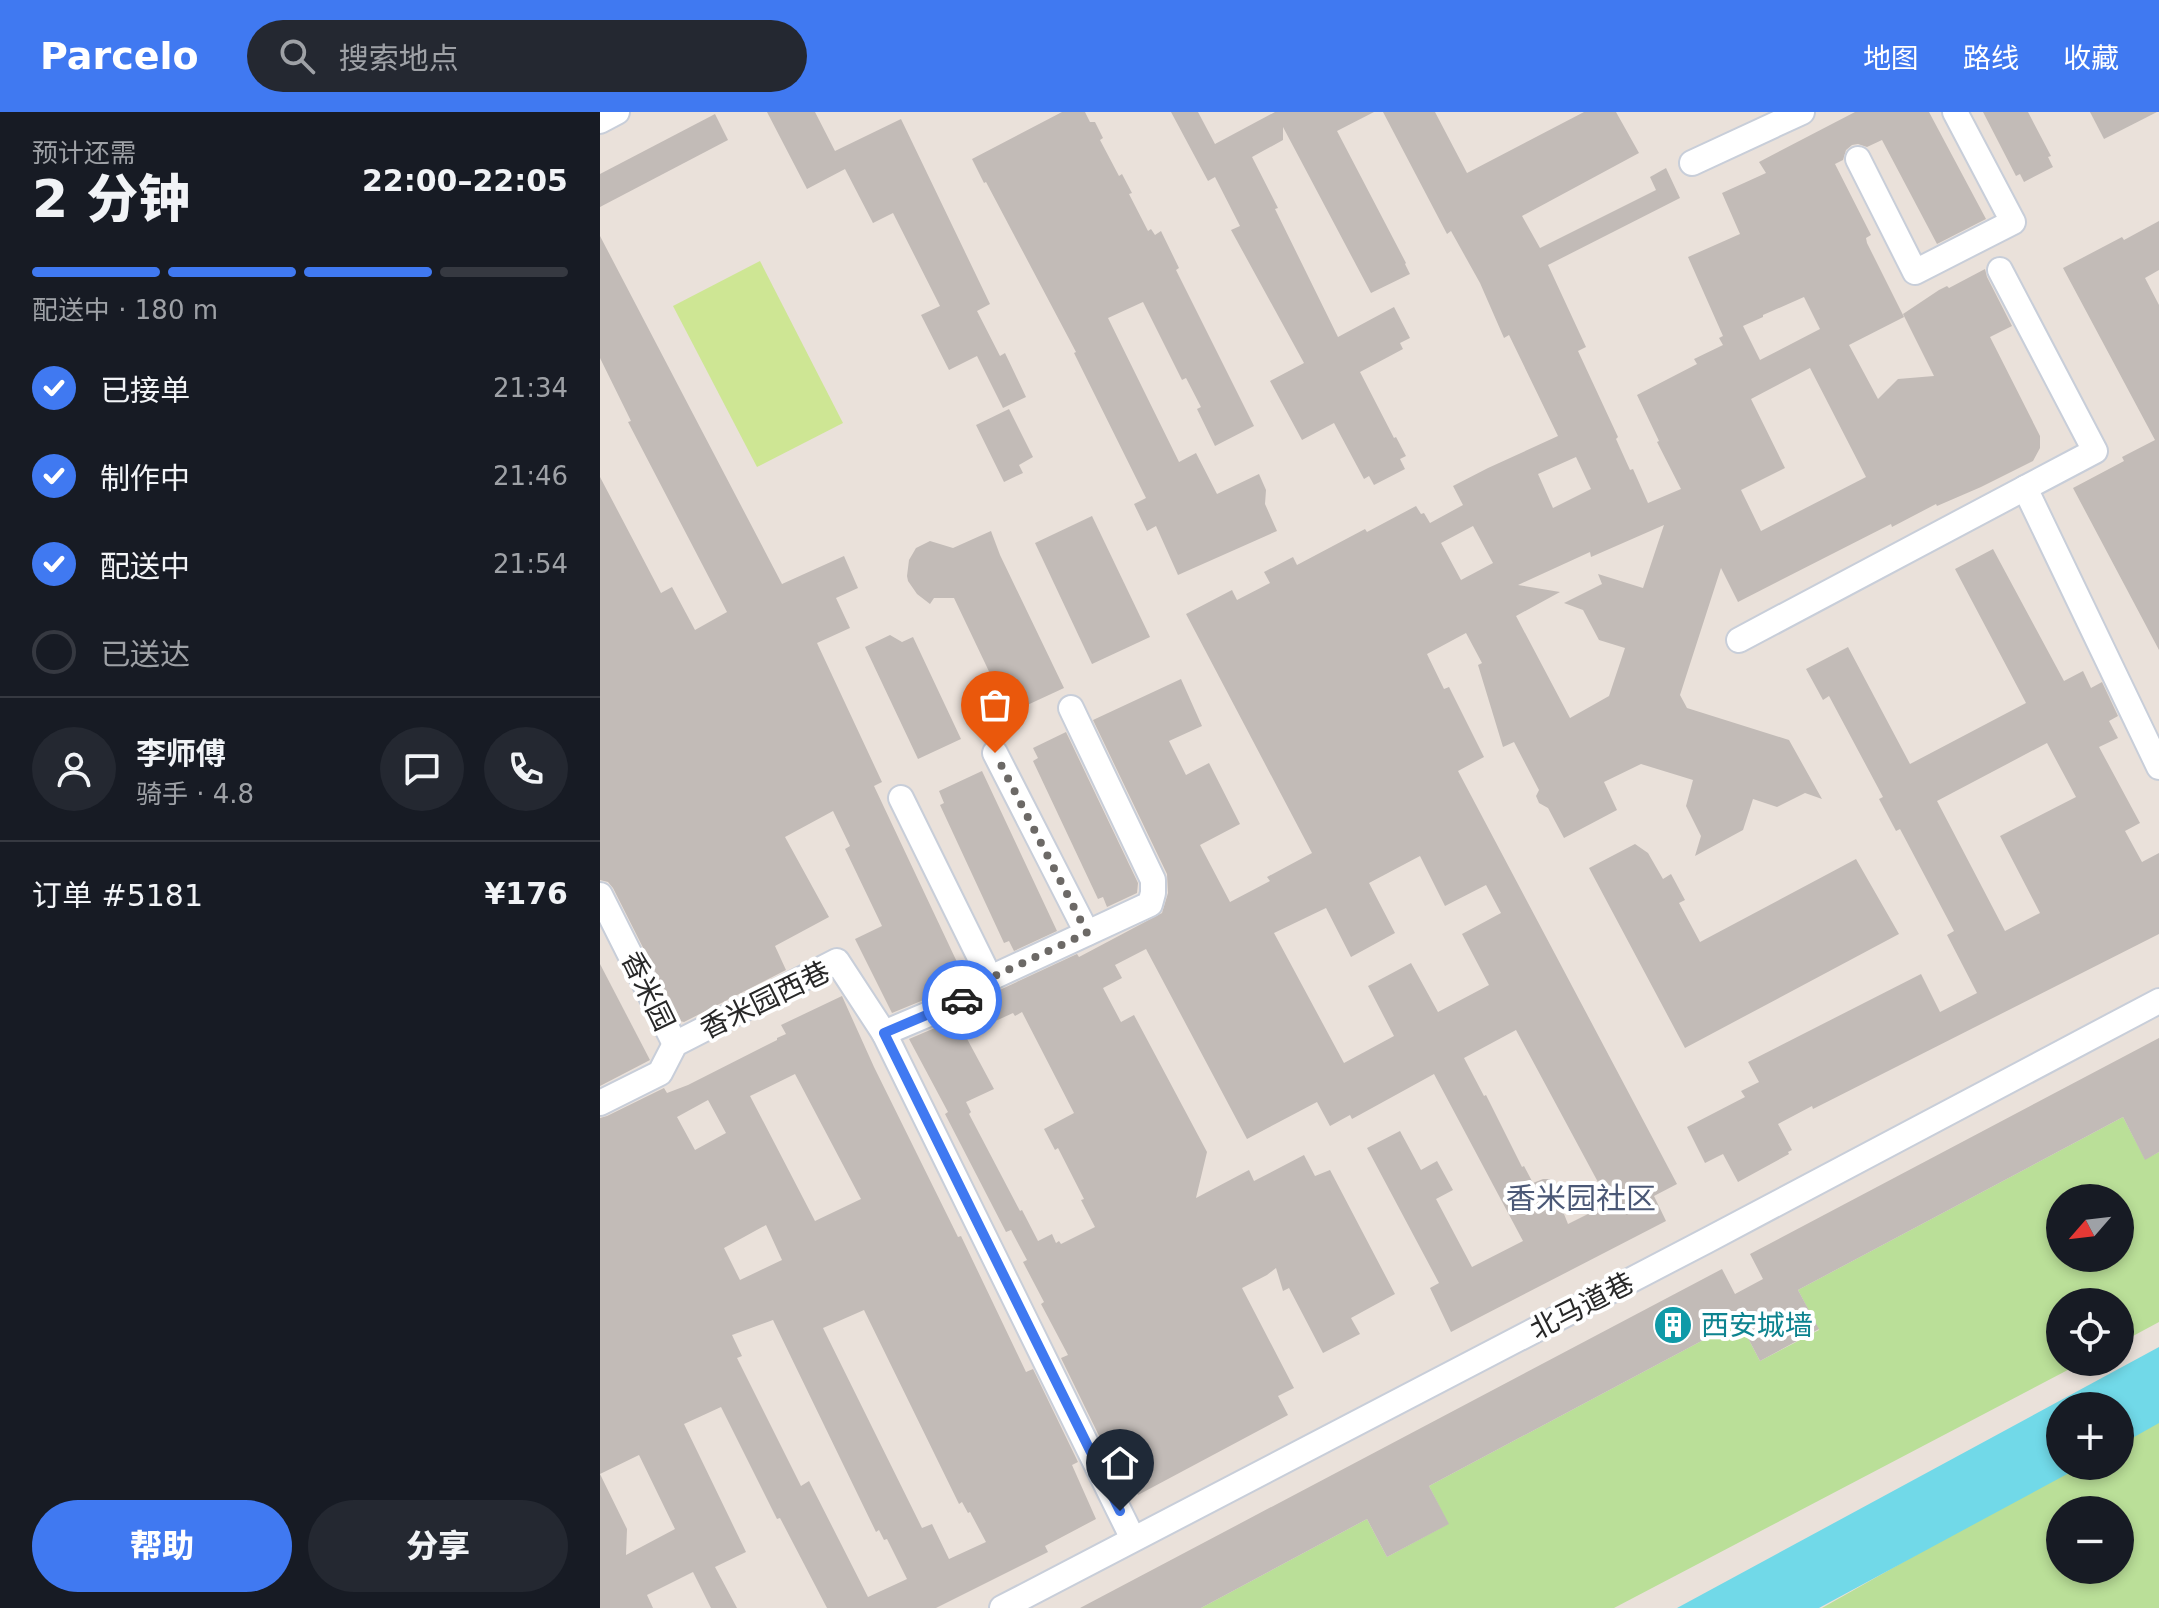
<!DOCTYPE html>
<html lang="zh">
<meta charset="utf-8">
<style>
body{margin:0;font-family:"DejaVu Sans","Noto Sans SC",sans-serif;background:#242831;color:#f1f3f6;height:100vh;display:flex;flex-direction:column;font-size:30px;white-space:nowrap}
*{box-sizing:border-box;margin:0}
p{font-size:26px;color:#9ea1a6}
.icon{flex:none;width:44px;height:44px;fill:none;stroke:currentColor;stroke-width:2;stroke-linecap:round;stroke-linejoin:round}
.map{position:relative;flex:1;overflow:hidden}
.drawer{display:flex;flex-direction:column;background:#171b24;width:600px}
.drawer>*{flex:none}
.needle{width:52px;rotate:242deg}
.tools{position:absolute;left:1446px;top:1072px;display:grid;gap:16px}
.tools a{display:grid;place-items:center;width:88px;height:88px;border-radius:50%;background:#171b24;box-shadow:0 4px 12px #0003;font-size:40px}
.pin{position:absolute;display:grid;place-items:center;width:68px;height:68px;color:#fff;margin:-82px -34px;border-radius:50% 50% 50% 0;rotate:-45deg;box-shadow:0 0 8px #0007}
.pin .icon{rotate:45deg}
.courier{position:absolute;display:grid;place-items:center;width:80px;height:80px;margin:-40px;border:6px solid #4079f1;border-radius:50%;background:#fff;color:#222;box-shadow:0 2px 10px #0007}
.headline em{font-style:normal;font-weight:800}
.headline div{display:flex;flex-direction:column-reverse}
.headline{display:flex;align-items:center;justify-content:space-between;height:136px;padding:0 32px}
h1{font-size:52px;font-weight:800;line-height:60px}
.bar{display:grid;grid-template-columns:repeat(4,1fr);gap:12px 8px;align-content:center;height:96px;padding:0 32px}
.bar i{height:10px;border-radius:6px;background:#363941}
.bar .selected{background:#4079f1}
.bar p{grid-column:span 4}
.line{display:flex;align-items:center;gap:20px;padding:0 32px;border-top:2px solid #363941}
.line div{flex:1}
.round{display:grid;place-items:center;flex:none;width:84px;height:84px;border-radius:42px;background:#242831}
ol{padding:0 32px;list-style:none}
li{display:flex;align-items:center;gap:24px;height:88px}
li p{margin-inline-start:auto}
li .icon{padding:8px;border-radius:50%;background:#4079f1;color:#fff;stroke-width:4}
li:last-child{color:#9ea1a6}
li i{width:44px;height:44px;border:4px solid #363941;border-radius:50%}
.primary-button{display:flex;gap:16px;margin-top:auto;padding:16px 32px}
.primary-button a{flex:1;height:92px;border-radius:48px;background:#4079f1;color:#fff;font-size:32px;font-weight:800;line-height:92px;text-align:center}
.primary-button a+a{background:#242831;color:#f1f3f6}
header{display:flex;align-items:center;gap:48px;box-sizing:border-box;height:112px;padding:0 40px;background:#4079f1;color:#fff}
header strong{font-size:38px}
nav{display:flex;gap:44px;margin-inline-start:auto;font-size:28px}
.search{width:560px;height:72px;background:#242831;display:flex;align-items:center;gap:20px;box-sizing:border-box;padding:0 28px;border-radius:44px;color:#9ea1a6;font-size:30px}
main{display:flex;flex:1;min-height:0}
.map>svg:first-child{display:block}
</style>
<header>
<strong>Parcelo</strong>
<div class="search"><svg class="icon" aria-label="search" viewBox="0 0 24 24"><circle cx="10" cy="10" r="6"/><path d="M15 15l6 6"/></svg>搜索地点</div>
<nav><a>地图</a><a>路线</a><a>收藏</a></nav>
</header>
<main>
<section class="drawer">
<div class="headline"><div><h1>2 分钟</h1><p>预计还需</p></div><em>22:00–22:05</em></div>
<div class="bar"><i class="selected"></i><i class="selected"></i><i class="selected"></i><i></i><p>配送中 · 180 m</p></div>
<ol>
<li><svg class="icon" aria-label="check" viewBox="0 0 24 24"><path d="M5 12l5 5 9-10"/></svg>已接单<p>21:34</p></li>
<li><svg class="icon" aria-label="check" viewBox="0 0 24 24"><path d="M5 12l5 5 9-10"/></svg>制作中<p>21:46</p></li>
<li><svg class="icon" aria-label="check" viewBox="0 0 24 24"><path d="M5 12l5 5 9-10"/></svg>配送中<p>21:54</p></li>
<li><i></i>已送达</li>
</ol>
<div class="line" style="height:144px"><a class="round"><svg class="icon" aria-label="person" viewBox="0 0 24 24"><circle cx="12" cy="8" r="4"/><path d="M4 21q1-7 8-7t8 7"/></svg></a><div><b>李师傅</b><p>骑手 · 4.8</p></div><a class="round"><svg class="icon" aria-label="chat" viewBox="0 0 24 24"><path d="M4 5h16v11H9l-5 4z"/></svg></a><a class="round"><svg class="icon" aria-label="phone" viewBox="0 0 24 24"><path d="M5 4h4l2 5-3 2q2 4 5 5l2-3 5 2v4C11 20 4 13 5 4z"/></svg></a></div>
<div class="line" style="height:104px"><div>订单 #5181</div><b>¥176</b></div>
<div class="primary-button"><a>帮助</a><a>分享</a></div>
</section>
<div class="map">
<svg width="1559" height="1496" viewBox="0 0 1559 1496">
<rect width="100%" height="100%" fill="#eae1da"/>
<g fill="#badf98" fill-rule="evenodd">
<path d="M 1523,1005 L 1545,1047 L 1559,1040 L 1559,1210 L 1520,1231 L 1520,1190 L 1460,1190 L 1460,1250 L 1483,1250 L 1014,1496 L 601,1496 L 767,1407 L 787,1445 L 848,1412 L 829,1374 L 1139,1209 L 1160,1249 L 1219,1218 L 1198,1178 ZM 1460,1086 L 1520,1086 L 1520,1146 L 1460,1146 Z"/>
<path d="M 1559,1305 L 1559,1496 L 1222,1496 L 1473,1354 L 1520,1354 L 1520,1327 ZM 1460,1398 L 1520,1398 L 1520,1458 L 1460,1458 Z"/>
</g>
<polygon fill="#cee694" points="160,149 243,311 157,355 73,194"/>
<polygon fill="#71d9e8" points="1559,1235 1559,1311 1520,1333 1520,1294 1460,1294 1460,1354 1482,1354 1219,1496 1077,1496"/>
<g fill="#c2bbb7" fill-rule="evenodd">
<polygon points="167,0 215,0 235,39 301,7 390,192 377,199 400,244 405,241 426,285 403,296 377,244 349,258 321,203 340,194 293,101 273,111 245,57 207,77"/>
<polygon points="462,0 485,0 490,10 495,10 503,26 500,28 519,64 522,62 532,81 529,82 548,119 551,117 555,123 561,119 579,156 576,158 654,314 615,334 597,297 601,295 586,266 582,268 543,190 508,206 579,350 596,341 617,382 659,362 666,378 665,392 677,419 578,463 556,414 547,419 534,392 546,386 474,241 476,240 386,70 384,71 372,47"/>
<polygon points="571,0 598,0 615,32 675,0 774,0 737,19 806,151 805,152 810,162 771,181 683,15 683,28 652,45 678,96 675,97 738,225 794,195 810,226 800,231 803,237 760,260 794,326 796,325 806,344 800,347 805,357 774,373 769,364 764,367 734,311 702,328 670,269 704,251 631,118 640,114 615,65 608,69"/>
<path d="M 783,0 L 835,0 L 867,61 L 984,0 L 1016,0 L 1039,41 L 922,104 L 940,136 L 1056,78 L 1050,65 L 1066,56 L 1080,86 L 948,153 L 986,235 L 978,239 L 1018,325 L 1016,327 L 1030,358 L 1033,357 L 1048,391 L 1081,377 L 1057,330 L 1059,329 L 1037,283 L 1097,252 L 1094,247 L 1123,233 L 1119,226 L 1123,224 L 1088,145 L 1140,122 L 1122,81 L 1166,61 L 1159,50 L 1255,0 L 1329,0 L 1386,107 L 1337,132 L 1282,28 L 1267,35 L 1258,32 L 1252,33 L 1246,38 L 1243,48 L 1235,52 L 1271,123 L 1266,126 L 1267,131 L 1304,205 L 1249,233 L 1278,287 L 1298,267 L 1334,264 L 1303,202 L 1339,178 L 1347,174 L 1349,176 L 1385,157 L 1387,165 L 1412,214 L 1390,225 L 1440,324 L 1440,336 L 1433,349 L 1381,375 L 1337,394 L 1336,392 L 1292,415 L 1291,412 L 1138,490 L 1121,456 L 1080,583 L 1087,596 L 1189,628 L 1222,687 L 1205,681 L 1177,695 L 1153,687 L 1143,718 L 1095,744 L 1101,724 L 1086,694 L 1093,668 L 1041,652 L 1004,670 L 1017,698 L 964,726 L 948,696 L 939,691 L 936,684 L 939,678 L 914,630 L 903,635 L 878,553 L 882,551 L 866,521 L 827,542 L 844,577 L 849,575 L 884,645 L 858,659 L 1077,1072 L 1054,1084 L 1066,1109 L 851,1220 L 830,1176 L 839,1171 L 767,1036 L 800,1019 L 821,1058 L 837,1049 L 853,1078 L 836,1087 L 872,1155 L 923,1129 L 834,962 L 752,1007 L 750,1003 L 730,1014 L 717,990 L 647,1027 L 546,837 L 515,853 L 522,866 L 503,876 L 521,910 L 534,903 L 607,1040 L 596,1086 L 649,1058 L 654,1069 L 704,1043 L 715,1064 L 730,1058 L 795,1182 L 751,1206 L 760,1222 L 723,1241 L 689,1176 L 683,1179 L 676,1156 L 667,1163 L 642,1176 L 694,1276 L 678,1284 L 688,1303 L 538,1383 L 511,1332 L 505,1336 L 461,1246 L 468,1243 L 441,1192 L 444,1190 L 423,1150 L 427,1148 L 411,1118 L 406,1120 L 345,1002 L 348,1000 L 309,927 L 375,899 L 391,882 L 477,842 L 479,845 L 562,801 L 568,781 L 567,762 L 493,608 L 581,567 L 602,614 L 569,629 L 586,663 L 609,651 L 640,712 L 600,733 L 630,790 L 670,769 L 667,765 L 712,741 L 586,502 L 632,478 L 637,488 L 670,471 L 664,460 L 693,445 L 697,453 L 765,417 L 767,420 L 816,394 L 821,402 L 824,401 L 830,411 L 863,393 L 853,374 L 888,356 L 958,324 L 909,223 L 904,226 L 880,171 L 851,119 L 847,122 ZM 1204,185 L 1220,217 L 1160,248 L 1143,214 L 1163,205 L 1163,203 ZM 1210,256 L 1266,365 L 1161,419 L 1141,378 L 1185,356 L 1151,287 ZM 976,345 L 991,377 L 953,396 L 938,362 ZM 1064,413 L 1043,476 L 998,462 L 1002,472 L 964,491 L 983,498 L 999,528 L 1025,536 L 1009,584 L 970,606 L 916,504 L 960,480 L 918,473 L 990,440 L 991,445 ZM 873,414 L 893,451 L 861,468 L 841,431 ZM 820,744 L 845,794 L 886,773 L 901,801 L 862,822 L 889,873 L 838,900 L 811,851 L 768,874 L 794,924 L 744,951 L 674,821 L 726,796 L 751,845 L 795,821 L 769,771 ZM 422,900 L 474,1001 L 444,1017 L 455,1038 L 458,1036 L 484,1087 L 481,1088 L 495,1115 L 461,1132 L 459,1129 L 456,1131 L 452,1122 L 438,1129 L 422,1098 L 420,1099 L 369,1002 L 371,1000 L 366,990 L 394,977 L 365,923 L 413,901 L 415,904 ZM 916,918 L 1006,1085 L 997,1090 L 1000,1096 L 968,1112 L 950,1067 L 943,1067 L 933,1071 L 924,1054 L 922,1055 L 886,983 L 884,984 L 864,946 Z"/>
<polygon points="1383,0 1428,0 1451,44 1448,45 1453,55 1424,70 1420,62 1416,64"/>
<polygon points="1490,0 1557,0 1504,27"/>
<polygon points="115,2 128,28 0,95 0,62"/>
<polygon points="1559,109 1559,158 1545,166 1559,193 1559,538 1473,376 1524,349 1522,345 1555,328 1463,156 1522,125 1524,128"/>
<polygon points="0,124 182,472 244,444 258,476 236,486 250,516 217,531 282,670 274,674 365,867 360,873 292,901 255,827 282,814 245,737 250,734 233,699 185,725 229,805 175,834 186,858 84,910 80,909 13,776 8,770 0,768 0,365 61,481 72,475 95,518 127,500 28,310 31,309 0,246"/>
<polygon points="409,297 433,345 419,353 423,361 404,370 376,313"/>
<polygon points="492,404 550,525 492,552 435,431"/>
<polygon points="391,419 400,443 464,576 412,600 408,592 405,593 354,486 334,486 330,492 317,482 308,469 307,464 309,448 316,436 330,429 353,436"/>
<path d="M 1393,437 L 1464,569 L 1483,559 L 1491,576 L 1502,570 L 1518,604 L 1509,609 L 1518,626 L 1499,635 L 1540,711 L 1525,719 L 1542,750 L 1559,741 L 1559,822 L 1213,997 L 1212,994 L 1178,1012 L 1192,1038 L 1188,1040 L 1189,1042 L 1138,1070 L 1123,1042 L 1105,1051 L 1087,1015 L 1145,985 L 1141,979 L 1159,970 L 1148,950 L 1321,862 L 1340,900 L 1377,881 L 1347,823 L 1354,819 L 1300,717 L 1296,719 L 1279,687 L 1283,685 L 1229,584 L 1223,588 L 1206,557 L 1248,535 L 1310,652 L 1426,591 L 1355,457 ZM 1447,631 L 1476,685 L 1400,724 L 1440,801 L 1405,819 L 1337,689 Z"/>
<polygon points="290,523 302,530 313,525 361,627 318,647 265,535"/>
<polygon points="466,620 538,771 537,781 507,795 503,785 498,787 433,649 438,646 433,636"/>
<polygon points="382,659 457,819 414,839 409,829 404,831 340,693 344,691 339,679"/>
<polygon points="1035,732 1048,741 1063,767 1071,762 1085,788 1079,791 1100,830 1256,747 1299,822 1085,936 989,756"/>
<polygon points="0,852 50,948 0,974"/>
<path d="M 242,884 L 274,955 L 358,1125 L 361,1124 L 426,1260 L 433,1257 L 478,1350 L 472,1353 L 496,1407 L 445,1434 L 448,1440 L 336,1496 L 227,1496 L 180,1406 L 177,1407 L 121,1295 L 84,1312 L 146,1440 L 115,1455 L 137,1496 L 111,1496 L 93,1460 L 47,1483 L 53,1496 L 0,1496 L 0,1006 L 7,1004 L 64,976 L 67,981 L 88,973 L 177,928 L 177,926 L 186,922 L 181,913 ZM 195,962 L 261,1087 L 215,1109 L 150,984 ZM 108,988 L 126,1021 L 95,1038 L 77,1005 ZM 166,1113 L 182,1148 L 140,1168 L 124,1136 ZM 264,1198 L 359,1392 L 362,1390 L 368,1401 L 370,1400 L 386,1430 L 349,1447 L 332,1412 L 322,1416 L 223,1216 ZM 173,1208 L 276,1420 L 279,1418 L 284,1428 L 287,1427 L 307,1467 L 268,1485 L 209,1369 L 201,1374 L 137,1246 L 142,1244 L 132,1223 ZM 39,1343 L 75,1417 L 26,1443 L 27,1417 L 0,1362 Z"/>
<polygon points="1559,926 1559,1040 1545,1048 1523,1005 1198,1178 1219,1217 1160,1249 1139,1209 829,1374 849,1412 787,1445 767,1407 601,1496 480,1496 1122,1157 1135,1182 1163,1167 1150,1142"/>
</g>
<g fill="none" stroke-linecap="round" stroke-linejoin="round">
<g stroke="#c8ced9" stroke-width="28">
<g id="minor">
<polyline points="0,9 17,0"/>
<polyline points="1258,47 1315,160 1413,110 1355,0"/>
<polyline points="1092,51 1202,0"/>
<polyline points="1400,158 1495,339 1425,376 1559,655"/>
<polyline points="1139,528 1425,376"/>
<polyline points="395,641 487,821"/>
<polyline points="0,783 75,932"/>
<polyline points="382,870 550,792 553,781 553,768 471,596"/>
<polyline points="284,921 369,885 382,870 384,854 301,686"/>
<polyline points="0,991 60,961 75,932 237,849 284,921 533,1427"/>
<polyline points="402,1496 1106,1129 1559,889"/>
</g>
</g>
<use href="#minor" stroke="#fff" stroke-width="24"/>
</g>
<g fill="none" stroke-linecap="round" stroke-linejoin="round">
<polyline stroke="#6c6966" stroke-width="8" stroke-dasharray="0 14.4" points="362,888 369,885 382,870 487,821 395,641"/>
<polyline stroke="#4079f1" stroke-width="10" points="362,888 284,921 520,1399"/>
</g>
<defs>
<g id="building-disc" transform="scale(2)"><circle r="9.5" fill="#0f9aa8" stroke="#fff"/><path d="M-4-6H4V6H1V3H-1V6H-4ZM-2.5-4.3h1.7v1.8h-1.7ZM.8-4.3h1.7v1.8H.8ZM-2.5-1h1.7V.8h-1.7ZM.8-1h1.7V.8H.8Z" fill="#fff"/></g>
</defs>
<g fill-rule="evenodd">
<use href="#building-disc" x="1073" y="1213"/>
</g>
<g text-anchor="middle" dominant-baseline="central" stroke-width="8" stroke-linejoin="round" paint-order="stroke">
<g font-size="28" fill="#282828" stroke="#fff">
<text transform="translate(48 879) rotate(64)">香米园</text>
<text transform="translate(165 888) rotate(-26)">香米园西巷</text>
<text transform="translate(982 1194) rotate(-27)">北马道巷</text>
</g>
<g font-size="28" fill="#0d838f" stroke="#fff" text-anchor="start">
<text x="1101" y="1213">西安城墙</text>
</g>
<g font-size="30" fill="#4b5876" stroke="#fff">
<text x="981" y="1086">香米园社区</text>
</g>
</g>
</svg>
<div class="tools">
<a><svg class="needle" viewBox="-14 -14 28 28"><path d="M0-13l5 13h-10z" fill="#e53935"/><path d="M0 13l5-13h-10z" fill="#9ea1a6"/></svg></a>
<a><svg class="icon" aria-label="locate" viewBox="0 0 24 24"><circle cx="12" cy="12" r="6"/><path d="M12 2v4M12 18v4M2 12h4M18 12h4"/></svg></a>
<a>+</a>
<a>−</a>
</div>
<div class="pin" style="left:395px;top:641px;background:#ea580c"><svg class="icon" aria-label="bag" viewBox="0 0 24 24"><path d="M5 8h14l-1 12H6zM9 8a3 3 0 0 1 6 0"/></svg></div>
<div class="pin" style="left:520px;top:1399px;background:#1f2937"><svg class="icon" aria-label="home" viewBox="0 0 24 24"><path d="M3 11l9-7 9 7M6 9v11h12V9"/></svg></div>
<div class="courier" style="left:362px;top:888px"><svg class="icon" aria-label="car" viewBox="0 0 24 24"><path d="M5 17H2v-5l4-1 3-4h7l3 4 3 1v5h-3M9 17h6M6 11h13"/><circle cx="7" cy="17" r="2"/><circle cx="17" cy="17" r="2"/></svg></div>
</div>
</main>
